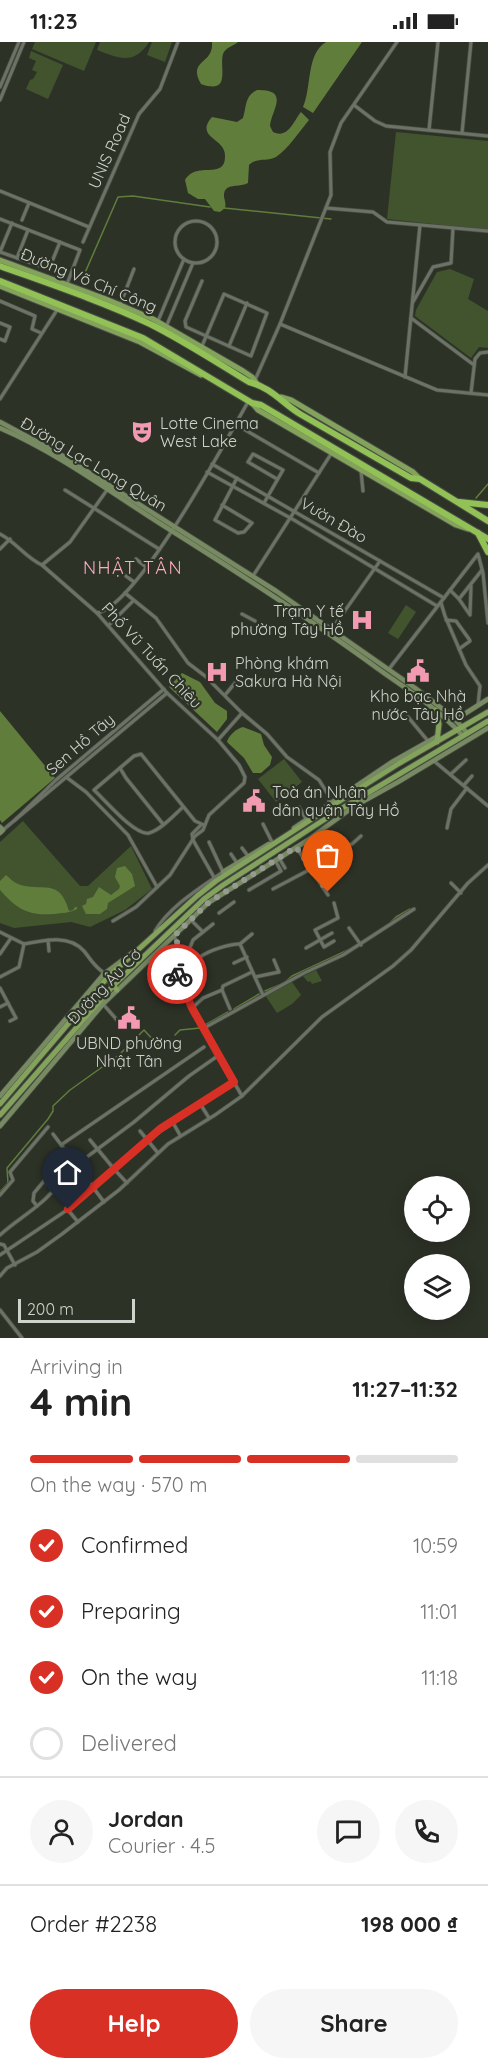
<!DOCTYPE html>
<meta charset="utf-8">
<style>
body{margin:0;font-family:Quicksand,sans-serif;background:#f6f6f6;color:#222;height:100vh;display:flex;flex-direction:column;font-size:22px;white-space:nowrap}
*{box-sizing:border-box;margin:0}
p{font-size:20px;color:#767676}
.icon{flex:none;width:33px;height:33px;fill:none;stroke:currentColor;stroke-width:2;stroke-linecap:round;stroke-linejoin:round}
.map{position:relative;height:1296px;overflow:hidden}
.sheet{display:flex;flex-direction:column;background:#fff;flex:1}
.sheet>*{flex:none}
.controls{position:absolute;left:404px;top:1134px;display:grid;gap:12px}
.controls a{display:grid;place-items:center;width:66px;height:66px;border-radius:50%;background:#fff;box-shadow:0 3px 15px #0003;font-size:30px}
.scale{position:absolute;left:18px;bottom:15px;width:117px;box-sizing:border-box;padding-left:6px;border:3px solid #cfd3cb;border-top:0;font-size:16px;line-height:21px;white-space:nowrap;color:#cfd3cb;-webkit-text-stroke:4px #2d3227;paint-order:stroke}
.pin{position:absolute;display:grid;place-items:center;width:51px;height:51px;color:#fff;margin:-62px -26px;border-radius:50% 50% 50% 0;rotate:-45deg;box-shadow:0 0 6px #0007}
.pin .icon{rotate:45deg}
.courier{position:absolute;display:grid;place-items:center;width:60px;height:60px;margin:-30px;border:4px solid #d93025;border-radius:50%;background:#fff;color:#222;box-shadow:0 2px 8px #0007}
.overview em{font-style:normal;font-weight:800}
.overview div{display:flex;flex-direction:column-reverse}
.overview{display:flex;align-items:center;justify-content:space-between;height:102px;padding:0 30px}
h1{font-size:39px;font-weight:800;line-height:45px}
.bar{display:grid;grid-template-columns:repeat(4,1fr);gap:9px 6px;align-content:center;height:72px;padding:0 30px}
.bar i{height:8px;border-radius:4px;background:#e0e0e0}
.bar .on{background:#d93025}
.bar p{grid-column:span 4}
.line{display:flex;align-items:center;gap:15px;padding:0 30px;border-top:2px solid #e0e0e0}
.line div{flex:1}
.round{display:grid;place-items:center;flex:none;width:63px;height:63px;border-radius:32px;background:#f6f6f6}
ol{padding:0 30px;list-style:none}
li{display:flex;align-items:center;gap:18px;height:66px}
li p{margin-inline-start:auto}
li .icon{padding:6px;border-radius:50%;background:#d93025;color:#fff;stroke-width:4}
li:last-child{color:#767676}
li i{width:33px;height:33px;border:3px solid #e0e0e0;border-radius:50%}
.cta{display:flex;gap:12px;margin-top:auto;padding:12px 30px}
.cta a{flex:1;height:69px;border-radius:36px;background:#d93025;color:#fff;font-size:24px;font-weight:800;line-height:69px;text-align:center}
.cta a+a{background:#f6f6f6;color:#222}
.status{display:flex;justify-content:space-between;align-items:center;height:42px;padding:0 30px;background:#fff;direction:ltr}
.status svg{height:16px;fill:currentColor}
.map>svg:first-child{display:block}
</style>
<div class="status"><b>11:23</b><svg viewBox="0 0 49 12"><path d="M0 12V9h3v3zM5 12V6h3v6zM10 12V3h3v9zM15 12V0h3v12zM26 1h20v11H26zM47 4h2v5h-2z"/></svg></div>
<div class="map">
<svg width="488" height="1296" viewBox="0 0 488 1296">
<rect width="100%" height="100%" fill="#2d3227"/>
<g fill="#42542e">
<polygon points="35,0 96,0 84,29 32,7"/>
<path d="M 100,0 L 149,0 C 134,24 118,16 97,8 Z"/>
<polygon points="152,0 172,0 165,20 147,13"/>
<polygon points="31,9 63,23 48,57 26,47 30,38 33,37 37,30 32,28 36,19 29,16"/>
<polygon points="396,90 488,99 488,188 387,177"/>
<polygon points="450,227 474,237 468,257 488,269 488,306 479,305 471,316 415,274 416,268 437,230"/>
<polygon points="406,563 416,570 398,597 388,591"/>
<polygon points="284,717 302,740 276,760 258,737"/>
<polygon points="23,779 80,844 88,844 131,804 152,847 125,868 90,885 71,880 14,886 0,881 0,800"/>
<polygon points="316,928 322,939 312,942 310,939 308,940 303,934"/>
<polygon points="292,940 301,953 292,962 277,971 265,953"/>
</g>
<g fill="#607d3c">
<path d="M 212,0 L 238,0 C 233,4 225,6 223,12 C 219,25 232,53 201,42 C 187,17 214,23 212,0 Z"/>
<path d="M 326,0 L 362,0 L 313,71 L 303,65 C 312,44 306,12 326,0 Z"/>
<path d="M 257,48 C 291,47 271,69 270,84 L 273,90 C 288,97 293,80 301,70 L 309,78 C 299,90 288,107 276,115 C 266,120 257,115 249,123 L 248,141 C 239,146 223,140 224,155 C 225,159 226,162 225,166 L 220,170 L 214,169 L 205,157 L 198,157 L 188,151 L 185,138 C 197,118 225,139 225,114 C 226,96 194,96 212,75 L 237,80 L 243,76 C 247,64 244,55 257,48 Z"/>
<polygon points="182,631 200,640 215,661 227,669 227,677 217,690 169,645"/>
<polygon points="0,669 55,736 2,781 0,778"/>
<path d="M 243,685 L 261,692 L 264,703 L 272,715 L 270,723 L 261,731 L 253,731 L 244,716 L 227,700 C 228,694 237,686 243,685 Z"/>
<polygon points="125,824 132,832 135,844 108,861 107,867 100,872 86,872 82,864 86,862 87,857 93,855 99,845 111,853 119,847 120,844 115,835 117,826"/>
<path d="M 6,833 C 10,836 13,840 18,842 C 42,851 59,834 69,869 L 73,868 L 75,865 L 77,865 L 77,867 C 70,871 62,871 54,872 C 28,874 17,867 0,848 L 0,839 Z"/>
</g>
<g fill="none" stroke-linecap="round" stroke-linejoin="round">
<g stroke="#607d3c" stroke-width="1.5">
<polyline points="224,166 331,177"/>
<polyline points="81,240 118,155 133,154 210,165"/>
<polyline points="476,456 488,442"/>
<polyline points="389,882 396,875 410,867"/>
<polyline points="265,949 284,941 292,934 348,908"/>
<polyline points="234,967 259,952"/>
<polyline points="205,983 228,970"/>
<polyline points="175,993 180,988 200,986"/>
<polyline points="0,1150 8,1141 7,1126 48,1077 53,1069 53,1064 70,1048 119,1013 144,988 158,1003 171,998"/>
</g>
<g stroke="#494e44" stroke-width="4.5">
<g id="street">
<polyline points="0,45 19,0"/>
<polyline points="0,58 24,0"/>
<polyline points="354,63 375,79 386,84 488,94"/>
<polyline points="429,88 438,0"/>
<polyline points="462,91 471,0"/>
<polyline points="0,149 89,185"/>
<polyline points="326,166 373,170 387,180 488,189"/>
<polyline points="0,177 80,208 67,242"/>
<polyline points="22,178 29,161"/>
<circle cx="196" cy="200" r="21"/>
<polyline points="83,200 139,72 160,47 178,0"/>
<polyline points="0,210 49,227 60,200"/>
<polyline points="0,210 12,181"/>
<polyline points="17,216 28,188"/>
<polyline points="0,259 35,274 32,287 41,291"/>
<polyline points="413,260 433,225 451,221 453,186"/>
<polyline points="120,263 134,227"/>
<polyline points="411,276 474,323"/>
<polyline points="158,279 184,217"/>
<polyline points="0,281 10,285 5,299 0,297"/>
<polyline points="280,282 437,348 488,353"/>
<polyline points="166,285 193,221"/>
<path d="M 202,304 L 224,252 L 267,271 L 251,314 C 229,304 208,295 186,285 L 185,279 L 202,239"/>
<polyline points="229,304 247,261"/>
<polyline points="405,335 420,183"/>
<polyline points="255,338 280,282 331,153 330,110 341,81 397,0"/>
<polyline points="471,351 475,317 480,311 488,310"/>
<polyline points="0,357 57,268"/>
<polyline points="235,382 319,431"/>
<polyline points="212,422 444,556"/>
<polyline points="361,429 363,449"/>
<polyline points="207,430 294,478 437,564"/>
<polyline points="65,448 159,507"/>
<polyline points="264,461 283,428 253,412 248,420 277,437"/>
<polyline points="222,463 252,481 244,490 238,491 215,478 237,436"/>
<path d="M 0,492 C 16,500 26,516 42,523 L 97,571 L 167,651 L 218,698 L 239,723 L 245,735 L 244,741 L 209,773 L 203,788 L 195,794 L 170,833 L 136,865 L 113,879"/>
<polyline points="0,507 10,497"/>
<polyline points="136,517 146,525"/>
<polyline points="42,523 70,500 107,448"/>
<polyline points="126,534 134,540"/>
<polyline points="253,534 331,412"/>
<polyline points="450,548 459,557 482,528"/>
<polyline points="125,551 156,576 188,621 205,634 242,671 267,692 287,715 319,738 329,754 329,761"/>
<polyline points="459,557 470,573 471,544"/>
<polyline points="441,561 445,574 466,623 480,644 478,663"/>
<path d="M 97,571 C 138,563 225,400 248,360"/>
<polyline points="242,572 255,579"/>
<polyline points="446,578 456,579 469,597 470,599 459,607"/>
<polyline points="109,583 133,559"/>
<polyline points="332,587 380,519"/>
<polyline points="389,627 478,512 483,531 488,581"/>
<polyline points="225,653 235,641"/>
<polyline points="408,675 428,699"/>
<polyline points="218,698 242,671"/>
<polyline points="434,719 488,764"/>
<polyline points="120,726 126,736 163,782"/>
<polyline points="451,732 466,718"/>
<polyline points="66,735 86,750 128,793 157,845"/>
<polyline points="464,743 472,734"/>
<path d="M 183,765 C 174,773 161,788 149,791 C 135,794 105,758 94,748 L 134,714 L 141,712 L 195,779 L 204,783"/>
<polyline points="299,765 306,777"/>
<polyline points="15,778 56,738 164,647"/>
<polyline points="263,782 272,800"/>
<polyline points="447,786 451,767 467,746"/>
<polyline points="3,788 167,651"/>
<polyline points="193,798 215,837"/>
<polyline points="193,798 192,792 201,783"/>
<polyline points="308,798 313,806"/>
<polyline points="296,805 328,853"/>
<polyline points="242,806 248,814"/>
<polyline points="231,812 237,821"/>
<polyline points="279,816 285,826"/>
<polyline points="451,841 461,851"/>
<polyline points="273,847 307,829 320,815 341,804 352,802 361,794"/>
<polyline points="249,848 281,829 275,818"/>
<polyline points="334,861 338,876 315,888 324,905 334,899"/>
<polyline points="219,871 234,860"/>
<polyline points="191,878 203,890"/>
<polyline points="349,886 361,903"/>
<path d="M 155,889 C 170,864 200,846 223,830 L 209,800"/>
<polyline points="0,890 24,902"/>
<polyline points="252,892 240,902 263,953"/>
<path d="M 174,894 C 184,911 173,924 179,939 C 196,979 220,1016 242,1054"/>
<polyline points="48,898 49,909"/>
<polyline points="306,906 332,891"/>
<polyline points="0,912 11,896"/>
<polyline points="148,918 158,933"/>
<polyline points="234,921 247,915"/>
<polyline points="179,926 184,921 193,898 213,882"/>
<path d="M 177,932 C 190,928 190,922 200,915 C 210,908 229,902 240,902"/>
<path d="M 0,935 L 19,925 L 24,902 C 44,898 69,892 84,909 C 92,919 93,923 104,931"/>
<polyline points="255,935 279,930 274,918"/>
<polyline points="171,944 177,935"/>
<polyline points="0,946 16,976 10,979"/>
<polyline points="222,948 230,967"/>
<polyline points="103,962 117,978"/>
<polyline points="0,965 8,961"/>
<polyline points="192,966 203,956 222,948 223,944 252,930"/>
<polyline points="204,986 304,931 343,913 414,867"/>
<polyline points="201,1063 209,1076"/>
<polyline points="172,1079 180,1093"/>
<polyline points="140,1089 158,1111"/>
<polyline points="53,1092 104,1160"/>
<polyline points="90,1098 114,1127 160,1087 234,1040"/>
<polyline points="61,1103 204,1005"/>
<polyline points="0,1153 13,1138 10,1130 48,1085"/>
<polyline points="37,1164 33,1159 34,1151 44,1139 53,1148"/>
<polyline points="68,1168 78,1180"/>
<path d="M 0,1193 C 22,1173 51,1160 64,1132 L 134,1080 L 189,1034 L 219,1013"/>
<polyline points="0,1202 4,1203 15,1223"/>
<polyline points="0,1213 73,1164 114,1127 127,1141"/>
<polyline points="0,1234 7,1226 37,1210 62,1192 119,1148 168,1102 215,1073 242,1054 322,975 393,924 411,908 468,841 488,823"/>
<polyline points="0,1268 22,1296"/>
</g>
</g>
<g stroke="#494e44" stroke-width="6">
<g id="secondary">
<polyline points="0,380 58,411 276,549 415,646 453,675 467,691"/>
<path d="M 0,386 C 59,411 117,455 172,489 C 242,533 310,577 377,626 C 406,647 438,666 463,694"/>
<polyline points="455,678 488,657"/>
<polyline points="0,785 3,788 0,791"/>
<polyline points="294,786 392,720 438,694"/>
<polyline points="223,830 269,802"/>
<polyline points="0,1054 104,932 132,911"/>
<polyline points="0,1084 103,962 208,861 308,798 353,765 398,740 488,686"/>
</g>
</g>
<g stroke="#494e44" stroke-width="7">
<g id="primary">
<polyline points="0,218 106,257 153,277 243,329 252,335 258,343"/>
<polyline points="0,244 140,300 201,333"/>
<polyline points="281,355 291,358 413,430 420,437"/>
<polyline points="252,361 258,368 456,483 468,487"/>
<polyline points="436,668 439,682 437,700"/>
<polyline points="104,932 117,948"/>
<polyline points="0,1062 107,936 197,854 216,839 335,762 398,722 488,670"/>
<polyline points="0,1073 113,944 204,857 223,843 336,770 488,679"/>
</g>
</g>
<g stroke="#494e44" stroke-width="8">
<g id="highway">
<path d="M 0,224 C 50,242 101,259 150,282 C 184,299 216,320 249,340 C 272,346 281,360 300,372 L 411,436 L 420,437 L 488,479"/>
<polyline points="0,239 143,296 252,361 261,363 488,497"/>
<polyline points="459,460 488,463"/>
<polyline points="478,491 488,510"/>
</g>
</g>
<use href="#street" stroke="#6c7366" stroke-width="3"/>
<use href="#secondary" stroke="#778a61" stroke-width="4.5"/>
<use href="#primary" stroke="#83a25c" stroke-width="5"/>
<use href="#highway" stroke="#92c155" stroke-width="6"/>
</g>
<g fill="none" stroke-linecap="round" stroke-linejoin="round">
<polyline stroke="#969b92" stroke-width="6" stroke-dasharray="0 10.8" points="177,932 179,904 174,894 208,861 296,805 328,850"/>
<polyline stroke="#d93025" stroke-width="8" points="68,1167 160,1087 234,1040 192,966 177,932"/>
</g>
<defs>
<g id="theatre-bare" transform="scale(1.8)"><path d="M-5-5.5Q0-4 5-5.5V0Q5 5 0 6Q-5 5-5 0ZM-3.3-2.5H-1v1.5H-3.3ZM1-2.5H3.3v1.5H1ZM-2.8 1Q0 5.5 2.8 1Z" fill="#f19ab1" stroke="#2d3227" stroke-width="2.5" paint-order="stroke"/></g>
<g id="hospital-bare" transform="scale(1.8)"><path d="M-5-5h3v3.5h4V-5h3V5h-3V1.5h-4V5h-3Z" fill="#f19ab1" stroke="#2d3227" stroke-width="2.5" paint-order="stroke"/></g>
<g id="civic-bare" transform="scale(1.8)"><path d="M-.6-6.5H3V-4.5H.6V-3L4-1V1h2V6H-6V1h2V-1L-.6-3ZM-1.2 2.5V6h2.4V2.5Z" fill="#f19ab1" stroke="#2d3227" stroke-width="2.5" paint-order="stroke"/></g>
</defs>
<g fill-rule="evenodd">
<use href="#theatre-bare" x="142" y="390"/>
<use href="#hospital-bare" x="362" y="578"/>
<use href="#civic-bare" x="418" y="629"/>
<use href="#hospital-bare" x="217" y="630"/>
<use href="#civic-bare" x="254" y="759"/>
<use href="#civic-bare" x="129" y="976"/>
</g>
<g text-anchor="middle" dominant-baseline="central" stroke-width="4.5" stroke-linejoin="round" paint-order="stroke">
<g font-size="16" fill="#cfd3cb" stroke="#2d3227">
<text transform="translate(109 109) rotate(-66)">UNIS Road</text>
<text transform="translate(89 238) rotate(22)">Đường Võ Chí Công</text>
<text transform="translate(94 422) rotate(31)">Đường Lạc Long Quân</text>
<text transform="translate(334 478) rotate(30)">Vườn Đào</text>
<text transform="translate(152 613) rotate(47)">Phố Vũ Tuấn Chiêu</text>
<text transform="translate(80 702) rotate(-41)">Sen Hồ Tây</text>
<text transform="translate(104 944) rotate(-46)">Đường Âu Cơ</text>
</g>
<g font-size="16" fill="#cfd3cb" stroke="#2d3227" text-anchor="start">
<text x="160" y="381">Lotte Cinema<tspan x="160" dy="18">West Lake</tspan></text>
<text x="344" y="569" text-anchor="end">Trạm Y tế<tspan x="344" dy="18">phường Tây Hồ</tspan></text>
<text x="235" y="621">Phòng khám<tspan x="235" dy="18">Sakura Hà Nội</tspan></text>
<text x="418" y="654" text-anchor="middle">Kho bạc Nhà<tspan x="418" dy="18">nước Tây Hồ</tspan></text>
<text x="272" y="750">Toà án Nhân<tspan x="272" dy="18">dân quận Tây Hồ</tspan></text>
<text x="129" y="1001" text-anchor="middle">UBND phường<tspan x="129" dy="18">Nhật Tân</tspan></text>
</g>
<g font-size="18" letter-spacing="1.5" fill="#ffacc1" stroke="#2d3227">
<text x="133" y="525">NHẬT TÂN</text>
</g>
</g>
</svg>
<div class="controls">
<a><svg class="icon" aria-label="locate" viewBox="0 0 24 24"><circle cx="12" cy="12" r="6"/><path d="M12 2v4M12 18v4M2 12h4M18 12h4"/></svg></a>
<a><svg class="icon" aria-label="layers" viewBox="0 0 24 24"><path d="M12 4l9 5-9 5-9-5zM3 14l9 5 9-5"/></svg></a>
</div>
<div class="scale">200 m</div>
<div class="pin" style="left:328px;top:850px;background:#ea580c"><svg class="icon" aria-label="bag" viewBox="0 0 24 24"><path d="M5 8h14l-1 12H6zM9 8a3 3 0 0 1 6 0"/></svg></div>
<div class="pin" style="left:68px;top:1167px;background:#1f2937"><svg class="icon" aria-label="home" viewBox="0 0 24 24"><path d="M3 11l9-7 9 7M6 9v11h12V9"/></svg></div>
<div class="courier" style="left:177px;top:932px"><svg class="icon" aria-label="bike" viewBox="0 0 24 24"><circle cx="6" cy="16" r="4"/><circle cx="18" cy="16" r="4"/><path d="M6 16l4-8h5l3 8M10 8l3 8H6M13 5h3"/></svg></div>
</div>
<section class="sheet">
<div class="overview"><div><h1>4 min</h1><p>Arriving in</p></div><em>11:27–11:32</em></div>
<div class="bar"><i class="on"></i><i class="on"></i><i class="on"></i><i></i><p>On the way · 570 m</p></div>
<ol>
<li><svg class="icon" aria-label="check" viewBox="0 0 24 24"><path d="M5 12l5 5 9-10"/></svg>Confirmed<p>10:59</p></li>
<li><svg class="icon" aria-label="check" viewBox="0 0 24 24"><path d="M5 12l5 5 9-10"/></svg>Preparing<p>11:01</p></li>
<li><svg class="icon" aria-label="check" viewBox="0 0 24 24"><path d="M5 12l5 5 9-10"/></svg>On the way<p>11:18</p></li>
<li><i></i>Delivered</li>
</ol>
<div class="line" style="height:108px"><a class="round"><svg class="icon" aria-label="person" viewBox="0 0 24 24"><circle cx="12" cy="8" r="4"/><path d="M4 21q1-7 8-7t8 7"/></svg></a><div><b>Jordan</b><p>Courier · 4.5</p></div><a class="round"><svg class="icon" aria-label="chat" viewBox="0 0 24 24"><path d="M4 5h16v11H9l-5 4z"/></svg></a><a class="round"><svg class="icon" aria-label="phone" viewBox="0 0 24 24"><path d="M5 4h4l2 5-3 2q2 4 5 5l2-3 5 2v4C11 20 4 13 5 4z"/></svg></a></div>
<div class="line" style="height:78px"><div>Order #2238</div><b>198 000 ₫</b></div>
<div class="cta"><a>Help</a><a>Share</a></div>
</section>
